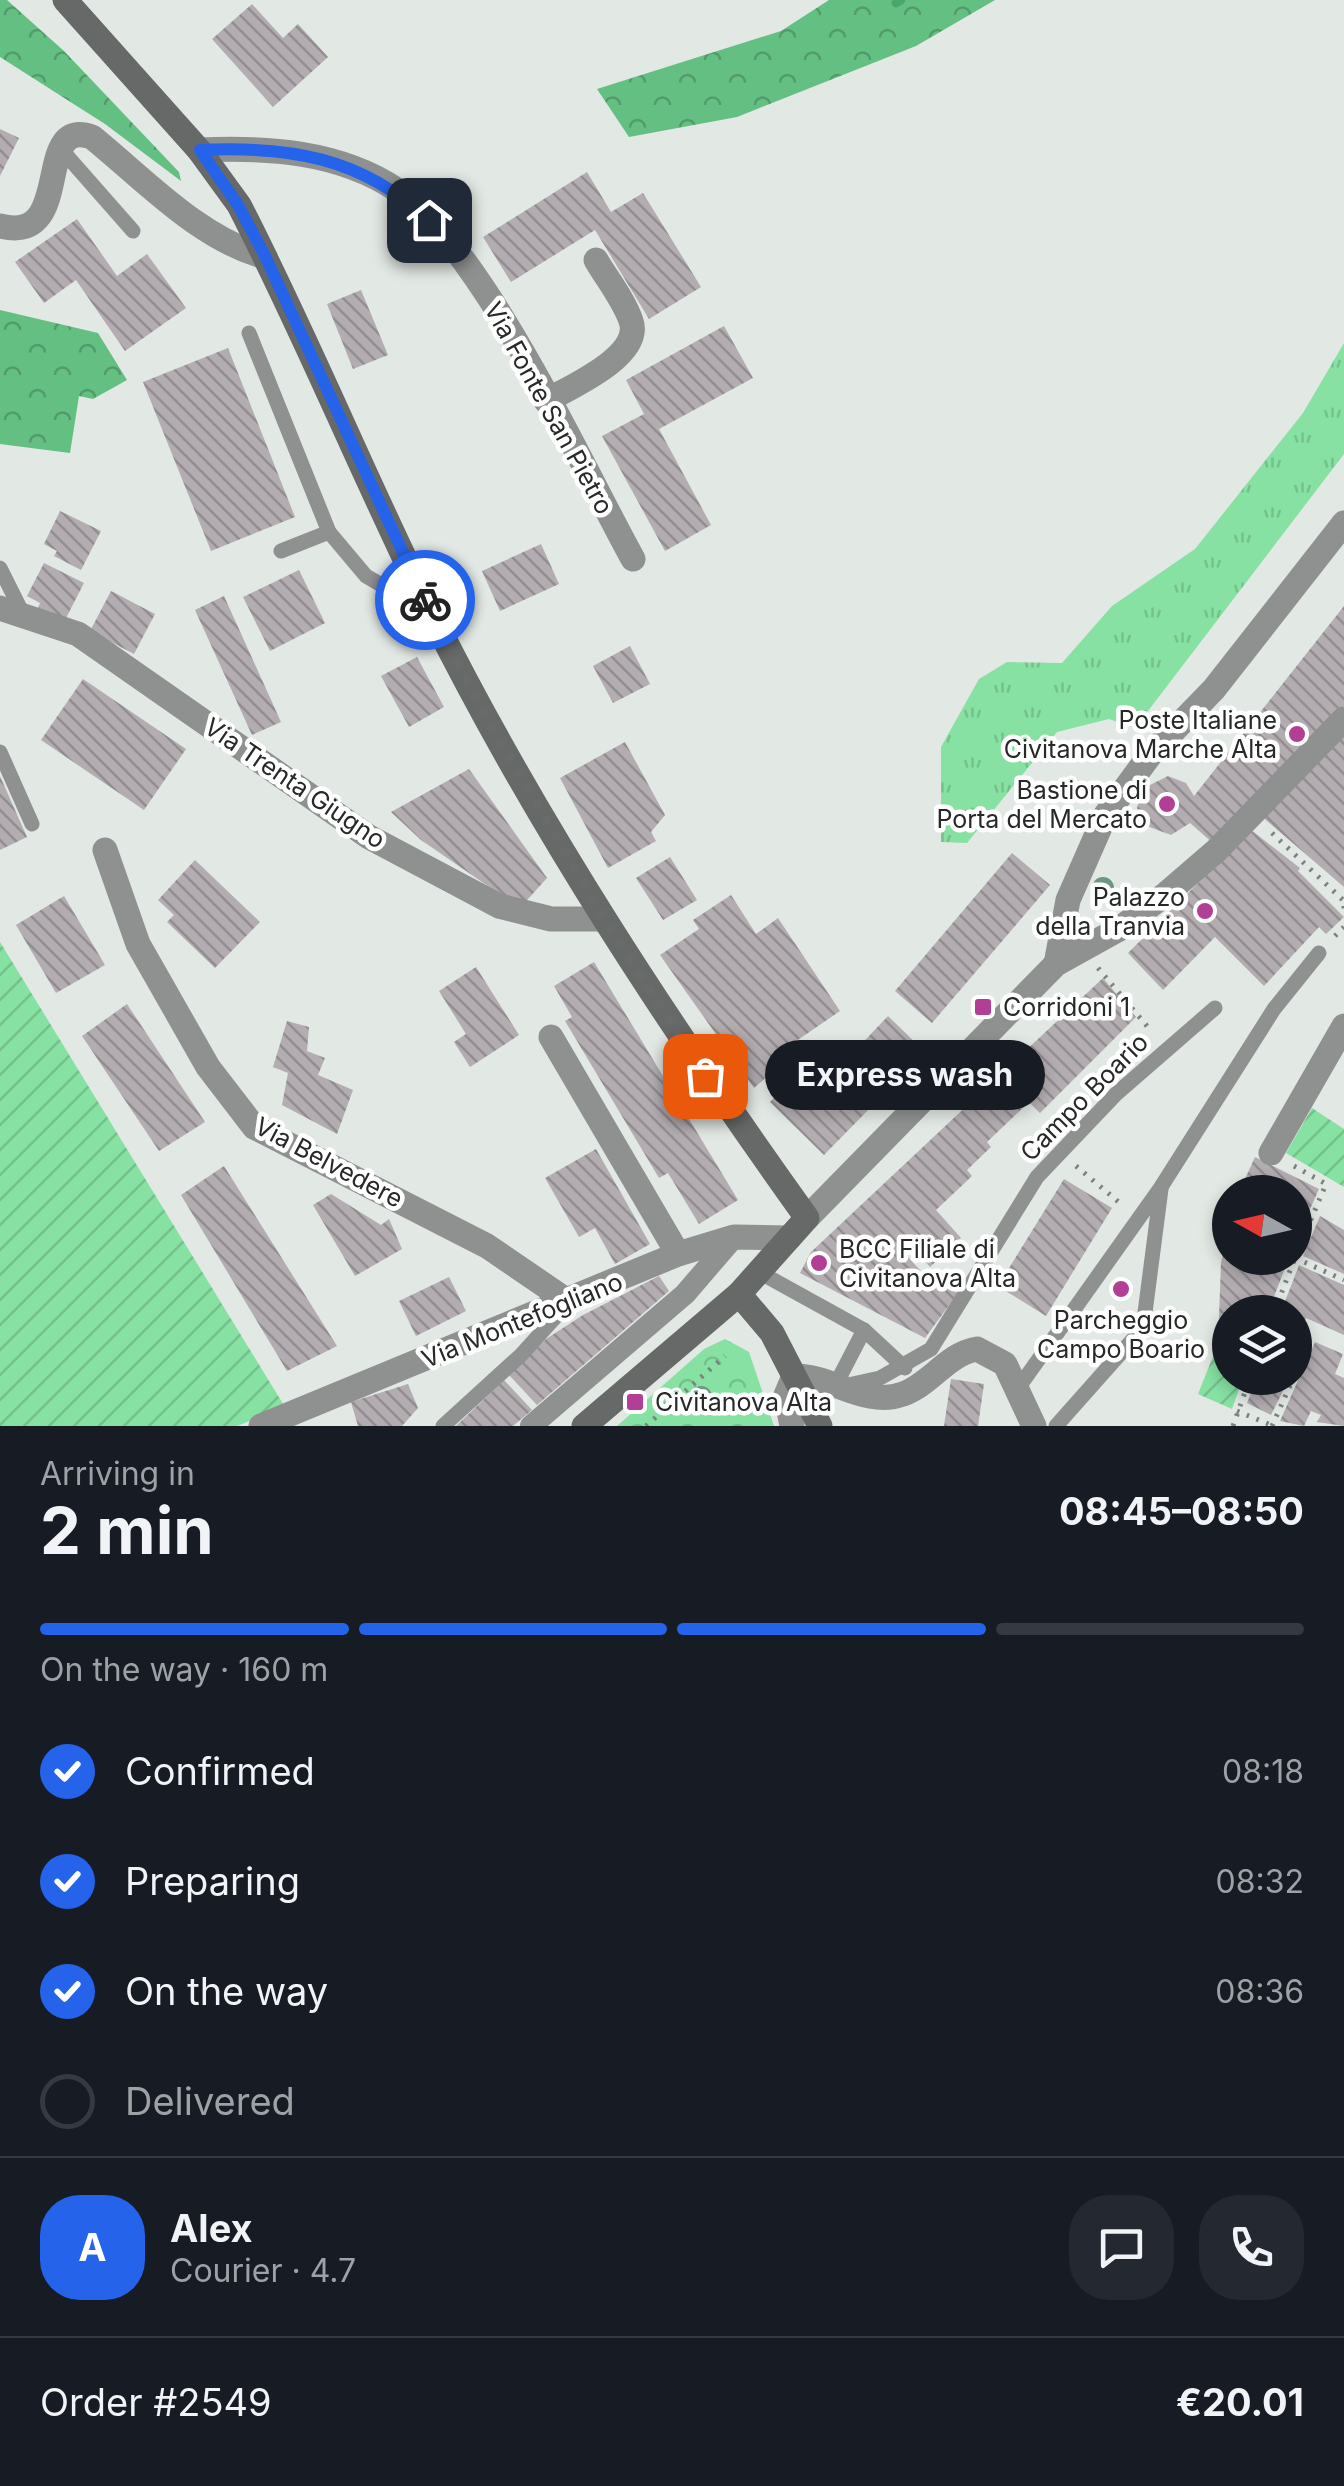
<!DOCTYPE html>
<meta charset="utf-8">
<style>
body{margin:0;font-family:Inter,sans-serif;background:#242831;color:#f1f3f6;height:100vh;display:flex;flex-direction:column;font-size:38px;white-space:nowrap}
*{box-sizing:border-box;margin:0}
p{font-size:32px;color:#9ea1a6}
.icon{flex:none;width:55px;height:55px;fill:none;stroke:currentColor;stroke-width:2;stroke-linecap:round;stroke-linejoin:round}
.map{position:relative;height:1426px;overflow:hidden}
.details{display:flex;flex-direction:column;background:#171b24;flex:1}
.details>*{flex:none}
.needle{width:65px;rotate:278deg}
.fabs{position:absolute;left:1212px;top:1175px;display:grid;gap:20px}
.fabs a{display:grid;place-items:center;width:100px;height:100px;border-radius:50%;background:#171b24;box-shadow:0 5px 15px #0003;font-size:50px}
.pin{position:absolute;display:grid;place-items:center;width:85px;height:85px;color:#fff;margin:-42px;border-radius:20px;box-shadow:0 5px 15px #0006}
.courier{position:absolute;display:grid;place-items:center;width:100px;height:100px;margin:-50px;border:8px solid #2563eb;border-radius:50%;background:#fff;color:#222;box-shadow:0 2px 12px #0007}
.bubble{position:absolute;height:70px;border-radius:35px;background:#171b24;box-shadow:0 5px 15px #0003;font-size:32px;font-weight:700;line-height:70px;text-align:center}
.overview em{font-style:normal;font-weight:700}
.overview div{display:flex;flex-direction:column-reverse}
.overview{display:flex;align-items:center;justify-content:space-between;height:170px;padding:0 40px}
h1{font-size:65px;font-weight:700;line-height:75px}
.bar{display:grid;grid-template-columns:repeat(4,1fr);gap:15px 10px;align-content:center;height:120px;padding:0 40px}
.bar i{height:12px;border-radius:8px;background:#363941}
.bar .current{background:#2563eb}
.bar p{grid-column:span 4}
.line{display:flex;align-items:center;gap:25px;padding:0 40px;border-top:2px solid #363941}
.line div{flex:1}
.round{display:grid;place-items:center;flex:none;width:105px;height:105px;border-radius:40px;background:#242831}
ol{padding:0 40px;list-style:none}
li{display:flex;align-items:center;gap:30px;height:110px}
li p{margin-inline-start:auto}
li .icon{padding:10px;border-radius:50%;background:#2563eb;color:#fff;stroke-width:4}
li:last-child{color:#9ea1a6}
li i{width:55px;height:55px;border:5px solid #363941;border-radius:50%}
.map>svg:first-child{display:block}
</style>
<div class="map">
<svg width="1344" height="1426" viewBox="0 0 1344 1426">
<defs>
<pattern id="grass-tufts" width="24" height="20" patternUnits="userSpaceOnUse" patternTransform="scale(2.5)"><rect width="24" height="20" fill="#86e1a3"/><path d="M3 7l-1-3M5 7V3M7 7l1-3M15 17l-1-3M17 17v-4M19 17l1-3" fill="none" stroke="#74c18c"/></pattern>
<pattern id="forest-crowns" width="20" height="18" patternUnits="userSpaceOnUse" patternTransform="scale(2.5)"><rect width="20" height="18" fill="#64bf83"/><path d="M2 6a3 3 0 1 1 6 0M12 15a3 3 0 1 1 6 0" fill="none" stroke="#529b6b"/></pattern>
<pattern id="park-crowns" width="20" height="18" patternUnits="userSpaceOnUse" patternTransform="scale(2.5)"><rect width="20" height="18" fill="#86e1a3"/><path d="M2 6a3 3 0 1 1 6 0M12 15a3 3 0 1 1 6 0" fill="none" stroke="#74c18c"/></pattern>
<pattern id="garden-furrows" width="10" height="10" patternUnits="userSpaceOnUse" patternTransform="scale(2.5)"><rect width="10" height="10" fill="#86e1a3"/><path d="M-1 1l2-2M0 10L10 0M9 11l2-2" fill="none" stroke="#74c18c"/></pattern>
<pattern id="building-back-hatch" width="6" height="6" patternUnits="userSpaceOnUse" patternTransform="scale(2.5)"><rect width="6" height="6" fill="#b3adb1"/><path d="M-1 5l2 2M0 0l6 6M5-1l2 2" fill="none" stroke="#928d90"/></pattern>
</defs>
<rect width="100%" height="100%" fill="#e2e8e3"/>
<polygon fill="url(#grass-tufts)" points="1344,343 1344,454 1135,728 1109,719 1057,732 967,843 941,842 941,747 979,679 1007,662 1062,663 1112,606 1195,549 1303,413"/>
<g fill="url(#forest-crowns)">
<polygon points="0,0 7,0 64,51 179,172 181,181 105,124 0,57"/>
<polygon points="829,0 995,0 916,46 737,117 629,137 597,89 781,31"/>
<polygon points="0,310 98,333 127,380 93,399 79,396 70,453 0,444"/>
</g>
<polygon fill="url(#park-crowns)" points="725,1339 749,1352 774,1426 617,1426 704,1349"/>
<g fill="url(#garden-furrows)">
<polygon points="0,942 285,1407 237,1426 0,1426"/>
<polygon points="1312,1108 1344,1129 1344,1187 1286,1153"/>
<polygon points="1218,1344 1230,1347 1230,1378 1243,1378 1232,1409 1198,1394"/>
</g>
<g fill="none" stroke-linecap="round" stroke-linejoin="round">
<polyline stroke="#4aa66b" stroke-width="9" points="896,3 901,0"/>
</g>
<g fill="url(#building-back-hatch)">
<polygon points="252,4 283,38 298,24 328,57 273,107 212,39"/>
<polygon points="0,129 19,138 0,176"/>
<polygon points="587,172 611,212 643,193 701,287 649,319 595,230 511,282 483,237"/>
<polygon points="77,219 117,276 147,254 186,308 125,351 76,280 44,303 15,262"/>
<polygon points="361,290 388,355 353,369 327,304"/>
<polygon points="724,326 753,378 659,429 711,525 665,551 602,436 644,414 626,380"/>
<polygon points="228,348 295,517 211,551 143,382"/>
<polygon points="60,511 101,531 81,570 54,556 57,551 44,544"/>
<polygon points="541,544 559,584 500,611 482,571"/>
<polygon points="44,563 84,583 64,622 38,608 40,603 27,596"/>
<polygon points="299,570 325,623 270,651 243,597"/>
<polygon points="111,591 155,614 134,654 90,631"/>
<polygon points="224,596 281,722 252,735 195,610"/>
<polygon points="1344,606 1344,706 1214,844 1190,823 1171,835 1144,825 1137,808 1142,789 1168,776 1186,783 1194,796"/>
<polygon points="630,646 650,684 613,703 593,666"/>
<polygon points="417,657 444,707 409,727 381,676"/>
<polygon points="83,679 186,749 144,810 41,740"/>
<polygon points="1344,730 1344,887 1260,815"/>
<polygon points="625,742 665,815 651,832 656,841 608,868 560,778"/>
<polygon points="469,769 547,878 520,908 421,840 391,812"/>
<polygon points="0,776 27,837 0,850"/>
<polygon points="1251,830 1300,868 1298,871 1344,917 1326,934 1319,927 1264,986 1215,937 1163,990 1128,953"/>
<polygon points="1012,853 1050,885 932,1023 895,991"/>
<polygon points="670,857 697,900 663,920 636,878"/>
<polygon points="195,860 260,922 215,968 167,922 174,915 158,900"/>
<polygon points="731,895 756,934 778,918 840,1011 792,1044 797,1051 754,1088 660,955 699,929 693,920"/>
<polygon points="64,896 105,965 56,993 16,925"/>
<polygon points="594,962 738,1200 699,1224 668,1173 659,1178 565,1021 572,1017 554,986"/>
<polygon points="476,967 519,1035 470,1067 454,1042 466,1034 439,991"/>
<polygon points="1103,978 1136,1017 1040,1113 1029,1102 987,1142 991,1147 967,1170 972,1176 936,1210 961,1238 930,1267 911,1246 904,1253 921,1271 958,1293 925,1338 800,1273 811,1252"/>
<polygon points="127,1004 205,1122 159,1151 82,1036"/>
<polygon points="888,1016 925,1052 824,1155 770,1102 792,1079 811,1097"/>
<polygon points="287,1021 309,1027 307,1051 325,1058 318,1075 353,1090 337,1134 282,1105 288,1073 273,1067"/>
<polygon points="596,1149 650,1244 615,1264 595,1228 579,1237 545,1178"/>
<polygon points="1255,1157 1319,1189 1295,1243 1295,1192 1239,1192"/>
<polygon points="224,1166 337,1346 287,1371 181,1195"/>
<polygon points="1064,1179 1112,1208 1046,1316 998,1286"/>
<polygon points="331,1194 381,1225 389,1219 402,1249 355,1276 313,1205"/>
<polygon points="1320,1216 1344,1230 1344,1274 1303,1256"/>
<polygon points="1229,1225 1230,1258 1289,1258 1268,1312 1230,1312 1230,1347 1218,1344 1221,1263"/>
<polygon points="1299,1265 1344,1285 1344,1335 1306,1318 1300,1331 1295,1330 1295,1312 1281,1312"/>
<polygon points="659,1276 669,1291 537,1405 509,1375 546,1339 583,1315"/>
<polygon points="449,1277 466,1311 416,1336 399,1301"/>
<polygon points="1315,1342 1343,1354 1335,1374 1344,1378 1344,1426 1317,1422 1321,1415 1311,1411 1304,1426 1280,1421"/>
<polygon points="1257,1378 1287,1383 1271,1415 1247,1403"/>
<polygon points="951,1379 984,1384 978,1426 944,1426"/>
<polygon points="504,1380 532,1410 513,1426 456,1426"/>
<polygon points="408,1384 418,1408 402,1426 358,1426 351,1402"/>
</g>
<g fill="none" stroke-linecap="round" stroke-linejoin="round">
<g stroke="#7e827f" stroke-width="5" stroke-dasharray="2.5 8" stroke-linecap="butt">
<polyline points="1272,833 1344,901"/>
<polyline points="1344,906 1344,912"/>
<polyline points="1335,936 1344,927"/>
<polyline points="1098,968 1152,1032"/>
<polyline points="1076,1166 1121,1204"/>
<polyline points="1294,1166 1326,1184 1295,1257"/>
<polyline points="1295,1258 1344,1280"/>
<polyline points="1274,1312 1295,1258"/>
<polyline points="1237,1411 1271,1425"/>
<polyline points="646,1426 725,1356"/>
<polyline points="1233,1426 1250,1378"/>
<polyline points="1272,1426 1293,1379 1290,1378"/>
</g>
<g stroke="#8f9190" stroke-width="15">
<polyline points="60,148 133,231"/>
<polyline points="249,333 329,532 281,551"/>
<polyline points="329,532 366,576 428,612"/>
<polyline points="0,568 22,612"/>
<polyline points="0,752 32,824"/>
<polyline points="759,1272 864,1330 905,1368"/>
<polyline points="848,1385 880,1378 931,1349 1037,1177 1116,1094 1215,1008"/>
<polyline points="835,1386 864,1330"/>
<polyline points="1019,1387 1161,1187 1274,1009 1319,953"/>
<polyline points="443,1426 521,1355 569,1302"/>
<polyline points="1056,1426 1143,1328 1161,1189"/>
</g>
<polyline stroke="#8f9190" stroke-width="22" points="531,1426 685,1294 734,1237"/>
<g stroke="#8f9190" stroke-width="25">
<path d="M 199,150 C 266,147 339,151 397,190 C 483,249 580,463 633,559"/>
<path d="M 0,226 C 77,245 31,116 92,137 C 145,180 198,238 265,257"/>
<path d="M 546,401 C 570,387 643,356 631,321 C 624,300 607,279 596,260"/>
<polyline points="0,608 78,634 369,837 499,906 551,919 604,919"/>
<polyline points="105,850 138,944 208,1067 254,1127 487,1246 569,1302"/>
<polyline points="1056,964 1068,900 1105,816 1150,755 1214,689 1344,523"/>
<polyline points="551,1037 678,1254"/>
<polyline points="1271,1153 1344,1026"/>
<polyline points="807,1218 1056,964 1119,929 1166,894 1217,850 1344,719"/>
<polyline points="261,1426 678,1254 734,1237 789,1238"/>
<path d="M 792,1426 L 786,1395 L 794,1376 C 831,1375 865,1408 903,1394 C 931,1384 947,1354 977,1349 L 1005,1364 L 1034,1426"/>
</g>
<g stroke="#666967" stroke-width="25">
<path d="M 65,0 L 199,150 L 239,205 C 308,339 365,480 432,615 C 538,827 669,1025 807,1218 L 739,1294 L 584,1426"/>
<polyline points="739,1294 772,1333 820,1426"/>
</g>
</g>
<g fill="#6d967e">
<circle cx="1103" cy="888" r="11"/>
<circle cx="701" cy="1397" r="11"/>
</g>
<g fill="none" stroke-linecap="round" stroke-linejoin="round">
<polyline stroke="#686c69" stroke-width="10" stroke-dasharray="0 18" points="425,600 482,710 604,919 705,1076"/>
<path stroke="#2563eb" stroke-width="12" d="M 425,600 L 265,256 L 238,205 L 200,150 C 290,146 361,157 429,220"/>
</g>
<g fill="#b23e96" stroke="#fff" stroke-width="4">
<circle cx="1297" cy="734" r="10"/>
<circle cx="1167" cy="804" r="10"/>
<circle cx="1205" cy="911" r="10"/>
<rect x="973" y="997" width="20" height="20" rx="5"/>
<circle cx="819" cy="1263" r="10"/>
<circle cx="1121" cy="1289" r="10"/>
<rect x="625" y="1392" width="20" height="20" rx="5"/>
</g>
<g text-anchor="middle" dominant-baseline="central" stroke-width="9" stroke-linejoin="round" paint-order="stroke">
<g font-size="25" fill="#272928" stroke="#fff">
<text transform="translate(549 408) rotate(61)">Via Fonte San Pietro</text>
<text transform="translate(295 783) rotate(34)">Via Trenta Giugno</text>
<text transform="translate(1084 1097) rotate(-45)">Campo Boario</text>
<text transform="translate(329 1162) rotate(28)">Via Belvedere</text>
<text transform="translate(522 1320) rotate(-22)">Via Montefogliano</text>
</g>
<g font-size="25" fill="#272928" stroke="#fff" text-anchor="end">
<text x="1277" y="720">Poste Italiane<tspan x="1277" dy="29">Civitanova Marche Alta</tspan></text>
<text x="1147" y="790">Bastione di<tspan x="1147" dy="29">Porta del Mercato</tspan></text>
<text x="1185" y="897">Palazzo<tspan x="1185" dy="29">della Tranvia</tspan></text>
<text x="1003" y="1007" text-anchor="start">Corridoni 1</text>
<text x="839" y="1249" text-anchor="start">BCC Filiale di<tspan x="839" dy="29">Civitanova Alta</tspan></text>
<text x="1121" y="1320" text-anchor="middle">Parcheggio<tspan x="1121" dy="29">Campo Boario</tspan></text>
<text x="655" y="1402" text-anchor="start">Civitanova Alta</text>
</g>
</g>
</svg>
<div class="fabs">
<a><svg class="needle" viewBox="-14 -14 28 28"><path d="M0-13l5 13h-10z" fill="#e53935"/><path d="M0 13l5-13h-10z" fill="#9ea1a6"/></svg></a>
<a><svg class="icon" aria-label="layers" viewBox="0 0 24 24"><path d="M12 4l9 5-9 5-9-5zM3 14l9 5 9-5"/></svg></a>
</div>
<div class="pin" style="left:705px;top:1076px;background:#ea580c"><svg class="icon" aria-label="bag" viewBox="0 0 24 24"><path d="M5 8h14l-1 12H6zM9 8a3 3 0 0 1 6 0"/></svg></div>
<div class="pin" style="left:429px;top:220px;background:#1f2937"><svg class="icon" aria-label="home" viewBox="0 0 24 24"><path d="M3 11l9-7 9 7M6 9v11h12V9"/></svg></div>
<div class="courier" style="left:425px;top:600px"><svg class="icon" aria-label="bike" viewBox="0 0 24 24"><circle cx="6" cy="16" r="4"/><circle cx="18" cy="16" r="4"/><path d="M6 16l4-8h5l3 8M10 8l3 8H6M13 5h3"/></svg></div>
<div class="bubble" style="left:765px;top:1040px;width:280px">Express wash</div>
</div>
<section class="details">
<div class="overview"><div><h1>2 min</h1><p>Arriving in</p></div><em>08:45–08:50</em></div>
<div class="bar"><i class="current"></i><i class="current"></i><i class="current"></i><i></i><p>On the way · 160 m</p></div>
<ol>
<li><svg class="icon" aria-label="check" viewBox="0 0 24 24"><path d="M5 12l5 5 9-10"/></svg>Confirmed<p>08:18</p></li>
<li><svg class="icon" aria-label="check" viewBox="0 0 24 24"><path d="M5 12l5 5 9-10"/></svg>Preparing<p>08:32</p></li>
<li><svg class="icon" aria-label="check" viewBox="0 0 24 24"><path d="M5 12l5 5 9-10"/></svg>On the way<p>08:36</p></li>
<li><i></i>Delivered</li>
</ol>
<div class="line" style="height:180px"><b class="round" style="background:#2563eb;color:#fff">A</b><div><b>Alex</b><p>Courier · 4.7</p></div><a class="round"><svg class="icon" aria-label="chat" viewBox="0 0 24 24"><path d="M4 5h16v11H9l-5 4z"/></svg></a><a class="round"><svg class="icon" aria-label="phone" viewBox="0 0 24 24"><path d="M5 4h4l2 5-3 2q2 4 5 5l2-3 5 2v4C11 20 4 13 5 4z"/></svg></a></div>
<div class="line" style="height:130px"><div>Order #2549</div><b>€20.01</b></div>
</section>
